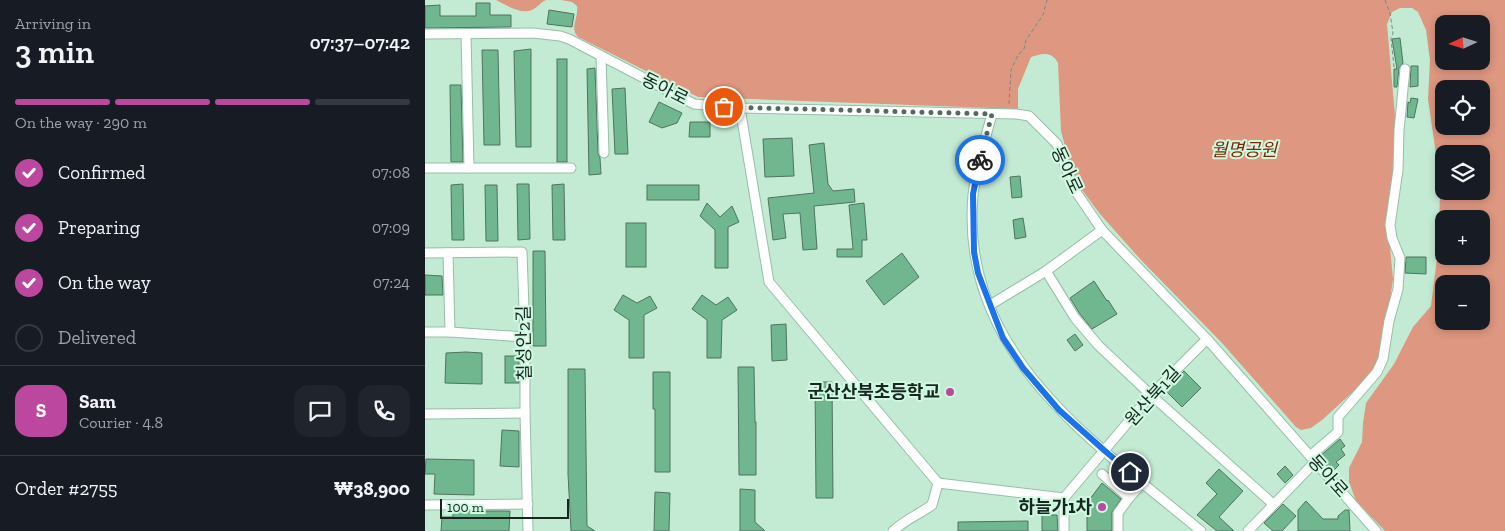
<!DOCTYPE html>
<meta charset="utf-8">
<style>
body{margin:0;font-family:"Zilla Slab","Noto Sans KR",serif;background:#20242c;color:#f1f3f6;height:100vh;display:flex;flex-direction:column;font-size:19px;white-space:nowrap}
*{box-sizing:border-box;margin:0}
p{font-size:16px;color:#9ea1a6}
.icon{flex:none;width:28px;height:28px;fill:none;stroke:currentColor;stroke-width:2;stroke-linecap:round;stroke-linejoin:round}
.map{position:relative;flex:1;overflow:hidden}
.side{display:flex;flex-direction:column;background:#171b24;width:425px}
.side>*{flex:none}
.needle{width:32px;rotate:266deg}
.buttons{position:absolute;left:1010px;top:15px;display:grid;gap:10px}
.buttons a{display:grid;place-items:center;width:55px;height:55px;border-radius:10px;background:#171b24;box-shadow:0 2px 8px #0003;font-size:25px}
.scale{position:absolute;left:15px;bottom:12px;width:129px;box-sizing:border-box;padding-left:5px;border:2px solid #17261e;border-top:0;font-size:14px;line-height:18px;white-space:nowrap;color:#17261e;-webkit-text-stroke:4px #d0f9e1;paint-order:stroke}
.pin{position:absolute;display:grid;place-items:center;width:42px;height:42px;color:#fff;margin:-21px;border:2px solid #fff;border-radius:50%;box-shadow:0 1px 5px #0007}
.courier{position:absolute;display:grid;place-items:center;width:50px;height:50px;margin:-25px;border:4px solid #1a73e8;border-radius:50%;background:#fff;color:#222;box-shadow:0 1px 6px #0007}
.head em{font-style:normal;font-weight:600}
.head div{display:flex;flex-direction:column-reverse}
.head{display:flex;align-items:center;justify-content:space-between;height:85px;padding:0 15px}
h1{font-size:32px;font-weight:600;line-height:38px}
.bar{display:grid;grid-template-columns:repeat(4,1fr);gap:8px 5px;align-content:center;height:60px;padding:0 15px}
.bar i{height:6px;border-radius:4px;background:#363941}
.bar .current{background:#bc479e}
.bar p{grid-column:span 4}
.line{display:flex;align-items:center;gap:12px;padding:0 15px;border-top:1px solid #363941}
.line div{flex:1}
.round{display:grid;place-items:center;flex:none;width:52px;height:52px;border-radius:15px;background:#20242c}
ol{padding:0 15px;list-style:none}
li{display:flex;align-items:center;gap:15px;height:55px}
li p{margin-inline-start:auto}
li .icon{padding:5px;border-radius:50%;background:#bc479e;color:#fff;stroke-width:4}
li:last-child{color:#9ea1a6}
li i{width:28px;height:28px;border:2px solid #363941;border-radius:50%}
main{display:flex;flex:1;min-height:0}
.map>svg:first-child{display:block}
</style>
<main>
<section class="side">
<div class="head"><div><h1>3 min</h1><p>Arriving in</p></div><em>07:37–07:42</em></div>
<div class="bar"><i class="current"></i><i class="current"></i><i class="current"></i><i></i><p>On the way · 290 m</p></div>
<ol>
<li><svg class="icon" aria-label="check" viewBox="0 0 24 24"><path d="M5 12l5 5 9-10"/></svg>Confirmed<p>07:08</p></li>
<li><svg class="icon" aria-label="check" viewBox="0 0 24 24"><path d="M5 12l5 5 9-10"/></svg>Preparing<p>07:09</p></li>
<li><svg class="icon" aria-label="check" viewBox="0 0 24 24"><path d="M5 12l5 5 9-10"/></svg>On the way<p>07:24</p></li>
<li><i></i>Delivered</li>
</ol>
<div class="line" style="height:90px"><b class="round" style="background:#bc479e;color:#fff">S</b><div><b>Sam</b><p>Courier · 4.8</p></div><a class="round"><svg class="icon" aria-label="chat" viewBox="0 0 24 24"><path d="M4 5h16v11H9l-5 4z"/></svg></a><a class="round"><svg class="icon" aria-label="phone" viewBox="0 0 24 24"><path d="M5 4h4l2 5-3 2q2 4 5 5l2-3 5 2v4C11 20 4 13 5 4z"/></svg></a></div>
<div class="line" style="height:65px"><div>Order #2755</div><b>₩38,900</b></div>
</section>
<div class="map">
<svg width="1080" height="531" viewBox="0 0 1080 531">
<rect width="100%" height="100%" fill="#c3ebd4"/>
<g fill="#de9780" fill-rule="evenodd">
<path d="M 71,0 L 121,0 C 116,2 113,7 107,10 C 96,15 81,5 71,0 Z"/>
<path d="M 136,0 L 1080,0 L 1080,531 L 960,531 L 931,501 L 924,482 L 924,468 L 937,442 L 938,423 L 941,403 L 969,364 L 988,327 L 1006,306 L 1014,242 L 1015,182 L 1003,99 L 1005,60 L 1001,30 L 993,12 L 987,8 L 975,8 L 967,12 L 962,24 L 970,116 L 970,165 L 963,226 L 968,279 L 959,341 L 952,363 L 940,381 L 897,420 L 886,428 L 876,430 L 871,427 L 797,343 L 716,260 L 675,214 L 654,186 L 645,165 L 636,131 L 633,63 C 627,51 617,53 606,57 L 593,89 L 593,109 L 273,97 L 153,37 C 144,28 154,18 152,6 L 147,2 ZM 1019,24 L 1056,24 L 1056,61 L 1019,61 ZM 1019,89 L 1056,89 L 1056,126 L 1019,126 ZM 1019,154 L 1056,154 L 1056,191 L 1019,191 ZM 1019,219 L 1056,219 L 1056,256 L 1019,256 ZM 1019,284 L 1056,284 L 1056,321 L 1019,321 Z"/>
</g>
<g fill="#70b790" stroke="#4f735f">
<polygon points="51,3 65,3 65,15 86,15 86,27 0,28 0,6 15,5 15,16 51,16"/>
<polygon points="124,10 149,14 147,27 122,24"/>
<polygon points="975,38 978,63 974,68 972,87 969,87 969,69 972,69 967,39"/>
<polygon points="106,49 106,147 91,147 89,51"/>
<polygon points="57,50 73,50 75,145 59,145"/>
<rect x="132" y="59" width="10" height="103"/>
<polygon points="986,66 993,66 993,86 985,87"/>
<polygon points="170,68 173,153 175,158 176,174 164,175 162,69"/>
<polygon points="25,85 36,85 38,162 26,162"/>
<polygon points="200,88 203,154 190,154 187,89"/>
<polygon points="986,98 993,99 989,118 982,117 983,102 985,103"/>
<polygon points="234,102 257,113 252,123 237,128 224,122"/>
<polygon points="265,122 285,122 285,137 264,137"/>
<polygon points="367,138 369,176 340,177 338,139"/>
<polygon points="399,143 403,184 408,191 429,189 430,202 389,206 392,249 378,250 375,213 358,214 361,238 348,240 343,198 389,193 384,145"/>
<polygon points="595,176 597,197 587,198 585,177"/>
<polygon points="38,184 39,240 27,240 26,185"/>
<polygon points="92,184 104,184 105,239 93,240"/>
<polygon points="139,184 140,240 128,240 127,185"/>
<polygon points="60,185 72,185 73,241 61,241"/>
<rect x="222" y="185" width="52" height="15"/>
<polygon points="282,203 295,217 307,206 314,222 303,227 303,268 290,268 290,230 275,216"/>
<polygon points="439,203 442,240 437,240 437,257 412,257 412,249 428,249 424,205"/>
<polygon points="598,218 601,237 590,239 588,220"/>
<rect x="201" y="223" width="20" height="44"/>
<polygon points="108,251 120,251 121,346 108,346"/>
<polygon points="477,253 494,277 459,305 441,281"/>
<polygon points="981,257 1001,257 1001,274 980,273"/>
<polygon points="0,275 17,276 18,295 0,295"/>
<polygon points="669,281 682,301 683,300 692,314 667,329 655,314 645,298"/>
<polygon points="198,295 212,303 225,296 232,308 219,315 219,358 204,358 204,320 189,310"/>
<polygon points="277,295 291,305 303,297 312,310 297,320 296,358 282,358 282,320 267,309"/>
<polygon points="361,324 362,360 347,361 346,325"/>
<polygon points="650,334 658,345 650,351 642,340"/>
<polygon points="41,352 57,353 57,384 20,383 21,353"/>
<rect x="80" y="356" width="14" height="27"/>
<polygon points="313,367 329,367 330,422 331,422 331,475 314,475"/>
<polygon points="143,369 160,369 162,526 170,531 146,531 143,474"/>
<polygon points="759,371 776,388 757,407 740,390"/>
<polygon points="228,372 245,372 245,472 230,472 230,409 228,409"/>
<polygon points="390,382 407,382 408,498 391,498"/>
<polygon points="77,430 94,431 94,467 75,466"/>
<polygon points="915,439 920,446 916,449 920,455 911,462 914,465 909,470 906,466 904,468 894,457"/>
<polygon points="1,459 49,460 49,495 9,494 10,474 0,474"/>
<polygon points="860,466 868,475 860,483 852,474"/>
<polygon points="794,469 818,491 794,517 809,531 792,531 772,515 792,494 781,483"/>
<polygon points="677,483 696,499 687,512 687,531 662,531 662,503"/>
<polygon points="315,489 330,490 330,522 340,531 315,531"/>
<polygon points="230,492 245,493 244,531 229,531"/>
<polygon points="881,501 898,519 913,519 913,516 920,510 924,510 925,531 873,531 873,510"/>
<polygon points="858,504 871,516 857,531 848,531 839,523"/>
<polygon points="28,511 85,511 84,531 16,531 17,517 28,517"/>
<polygon points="617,515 632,515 633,531 617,531"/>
<polygon points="603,521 603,531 533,531 533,522"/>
</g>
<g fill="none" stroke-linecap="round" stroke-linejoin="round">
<g stroke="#97bea7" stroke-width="11">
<g id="minor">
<polyline points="0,34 108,33 135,36 144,39 269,104 315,108 591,114 604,116 632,144 649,189 677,230 782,339 951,531"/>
<polyline points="41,34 44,168"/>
<polyline points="176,56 179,153"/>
<polyline points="315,108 344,282 513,483"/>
<path d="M 567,114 C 560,140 551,168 548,195 C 534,354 669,442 776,531"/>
<polyline points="0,168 146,168"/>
<polyline points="0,253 97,252 100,337 100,413 103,531"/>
<polyline points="23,253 25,332"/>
<polyline points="621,271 650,318 673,345 726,395 848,504"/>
<polyline points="565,305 621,271 677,230"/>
<polyline points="0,332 25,332 100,337"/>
<polyline points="0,414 100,413"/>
<polyline points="885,456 913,432 913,417 952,372 958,359 964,321 973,289 975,258 967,238 965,225 973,170 974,130 980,69"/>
<polyline points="677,474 704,498 693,513 693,531"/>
<polyline points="704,498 718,482"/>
<polyline points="0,505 103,504"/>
<path d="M 468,531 C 481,519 493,515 507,505 L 513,483 L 639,498"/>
<polyline points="639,531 639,498 726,395 782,339"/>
<polyline points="823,531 890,462"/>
</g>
</g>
<g stroke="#728e7e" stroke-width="1" stroke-dasharray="4 2.5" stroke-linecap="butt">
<polyline points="960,0 965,13 968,33 966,38 969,67 972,67"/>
<polyline points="584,104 586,70 593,55 599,49 601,40 618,15 622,0"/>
</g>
<use href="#minor" stroke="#fff" stroke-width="9"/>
</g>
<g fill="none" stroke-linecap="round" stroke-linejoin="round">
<polyline stroke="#536b5e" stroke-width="5" stroke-dasharray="0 9" points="299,107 567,114 555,160"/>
<polyline stroke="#1a73e8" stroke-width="6" points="555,160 548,194 549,252 553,273 578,338 598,368 634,410 680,451 705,472"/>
</g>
<g fill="#bc479e" stroke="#d0f9e1" stroke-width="2">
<circle cx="525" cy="392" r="5"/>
<circle cx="677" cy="507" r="5"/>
</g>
<g text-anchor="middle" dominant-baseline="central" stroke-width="4" stroke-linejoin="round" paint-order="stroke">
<g font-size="18" fill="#17261e" stroke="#d0f9e1">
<text transform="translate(240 89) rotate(27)">동아로</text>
<text transform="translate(642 170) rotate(65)">동아로</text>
<text transform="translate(99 343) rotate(-91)">칠성안2길</text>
<text transform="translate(728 396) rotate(-48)">원산북1길</text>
<text transform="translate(903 476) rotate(48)">동아로</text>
</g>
<g font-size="18" font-style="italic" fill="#792704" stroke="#d0f9e1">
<text x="819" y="150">월명공원</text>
</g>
<g font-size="18" font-weight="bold" fill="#17261e" stroke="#d0f9e1" text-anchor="end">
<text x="515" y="392">군산산북초등학교</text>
<text x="667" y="507">하늘가1차</text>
</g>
</g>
</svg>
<div class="buttons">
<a><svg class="needle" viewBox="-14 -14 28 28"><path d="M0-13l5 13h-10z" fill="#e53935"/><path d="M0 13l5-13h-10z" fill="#9ea1a6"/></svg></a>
<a><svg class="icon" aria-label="locate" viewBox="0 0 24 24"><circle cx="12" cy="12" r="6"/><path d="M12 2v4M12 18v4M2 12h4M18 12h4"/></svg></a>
<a><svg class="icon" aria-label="layers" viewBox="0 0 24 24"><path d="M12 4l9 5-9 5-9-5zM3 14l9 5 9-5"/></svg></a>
<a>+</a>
<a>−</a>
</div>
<div class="scale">100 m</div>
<div class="pin" style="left:299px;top:107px;background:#ea580c"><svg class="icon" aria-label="bag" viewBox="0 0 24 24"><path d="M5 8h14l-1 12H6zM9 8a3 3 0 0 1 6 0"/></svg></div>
<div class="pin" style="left:705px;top:472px;background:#1f2937"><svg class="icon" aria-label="home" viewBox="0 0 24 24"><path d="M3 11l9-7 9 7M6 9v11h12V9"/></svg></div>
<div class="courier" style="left:555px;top:160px"><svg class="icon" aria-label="bike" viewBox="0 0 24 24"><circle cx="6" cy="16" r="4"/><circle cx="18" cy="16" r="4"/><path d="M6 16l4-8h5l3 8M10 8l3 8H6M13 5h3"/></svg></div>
</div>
</main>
